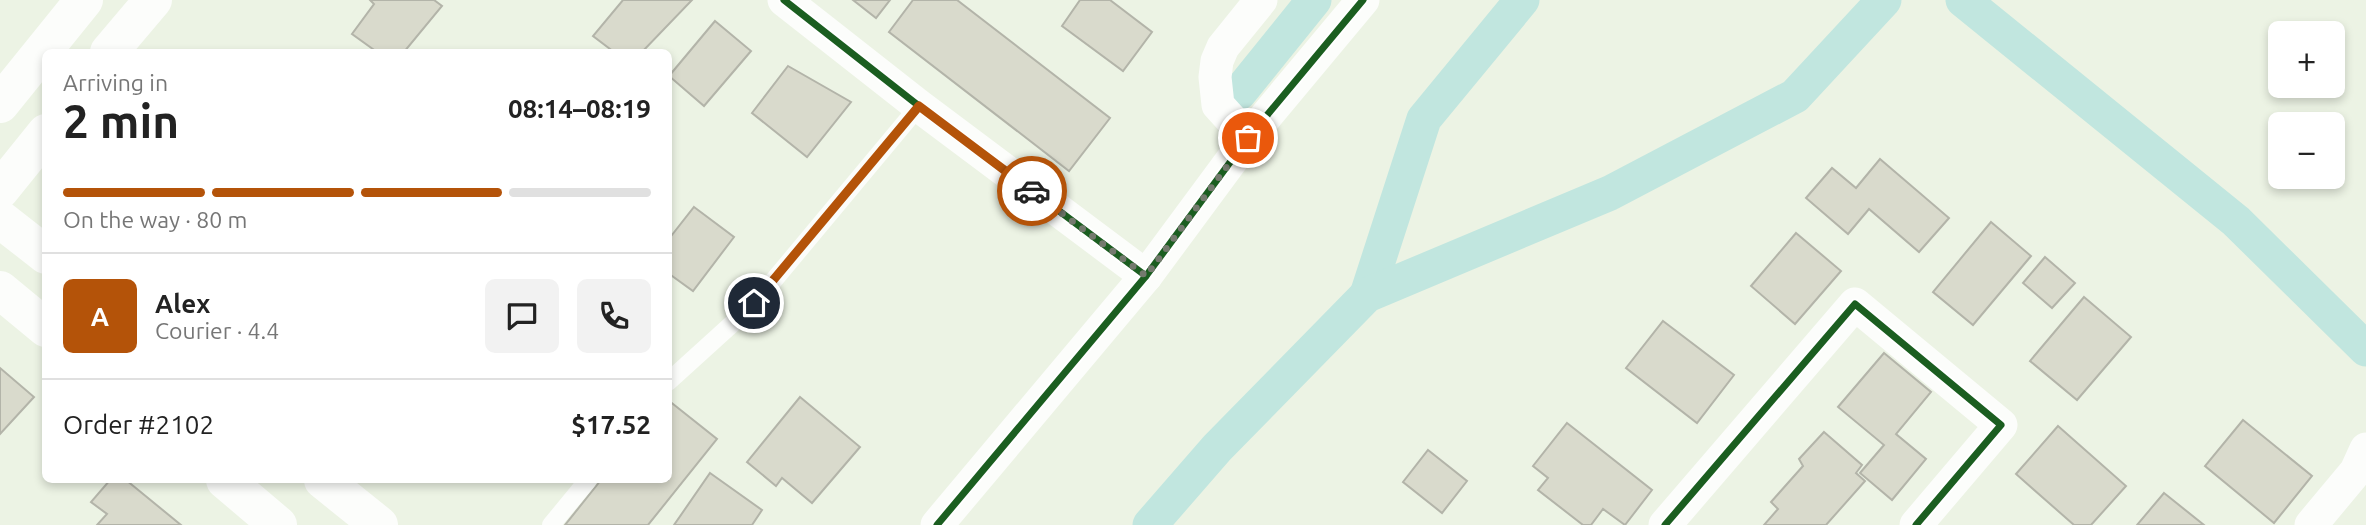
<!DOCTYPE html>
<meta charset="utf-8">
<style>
body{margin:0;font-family:Ubuntu,sans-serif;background:#f2f2f2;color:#222;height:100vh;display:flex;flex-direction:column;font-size:26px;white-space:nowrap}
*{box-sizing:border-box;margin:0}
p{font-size:23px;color:#767676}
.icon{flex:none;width:38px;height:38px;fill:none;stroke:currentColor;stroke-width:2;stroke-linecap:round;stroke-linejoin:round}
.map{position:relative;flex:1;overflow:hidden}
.details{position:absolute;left:42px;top:49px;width:630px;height:434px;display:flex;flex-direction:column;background:#fff;border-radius:10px;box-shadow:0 4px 10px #0003}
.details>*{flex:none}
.controls{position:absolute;left:2268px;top:21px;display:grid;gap:14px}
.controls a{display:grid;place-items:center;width:77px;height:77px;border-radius:10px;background:#fff;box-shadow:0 4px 10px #0003;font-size:35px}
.pin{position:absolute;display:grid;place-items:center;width:60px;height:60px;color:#fff;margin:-30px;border:4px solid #fff;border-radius:50%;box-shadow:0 2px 7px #0007}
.courier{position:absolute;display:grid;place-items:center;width:70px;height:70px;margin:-35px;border:5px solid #b45309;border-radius:50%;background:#fff;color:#222;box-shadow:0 2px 9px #0007}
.head em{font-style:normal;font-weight:700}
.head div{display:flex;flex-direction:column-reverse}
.head{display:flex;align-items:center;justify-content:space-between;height:119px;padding:0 21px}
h1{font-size:46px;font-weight:700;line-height:52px}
.bar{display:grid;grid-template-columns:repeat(4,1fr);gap:10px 7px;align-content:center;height:84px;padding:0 21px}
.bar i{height:9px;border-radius:5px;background:#e0e0e0}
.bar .current{background:#b45309}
.bar p{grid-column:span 4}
.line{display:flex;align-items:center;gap:18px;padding:0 21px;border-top:2px solid #e0e0e0}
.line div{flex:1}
.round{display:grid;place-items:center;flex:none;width:74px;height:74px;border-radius:10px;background:#f2f2f2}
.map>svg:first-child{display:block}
</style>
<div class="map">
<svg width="2366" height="525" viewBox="0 0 2366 525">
<rect width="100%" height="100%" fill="#ecf3e4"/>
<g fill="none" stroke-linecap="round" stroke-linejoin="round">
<g stroke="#c1e6df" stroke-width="35">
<polyline points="1963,0 2236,221 2366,349"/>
<polyline points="1239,93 1314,0"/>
<polyline points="1367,295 1424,119 1522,0"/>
<polyline points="1150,525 1217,448 1367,295 1610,193 1795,96 1884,0"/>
</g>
</g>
<g fill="#d9dacc" stroke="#b3b4a9" stroke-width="2">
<polygon points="370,0 434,0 442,6 404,52 377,52 352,34 374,4"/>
<polygon points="623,0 692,0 642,52 614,52 593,36"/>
<polygon points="853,0 890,0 876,18"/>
<polygon points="913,0 957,0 1110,118 1069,171 889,32"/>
<polygon points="1080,0 1110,0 1152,32 1123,71 1062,26"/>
<polygon points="715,21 751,51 704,106 669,76"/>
<polygon points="788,66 851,102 807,157 752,113"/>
<polygon points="1880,159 1949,218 1919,252 1869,209 1848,234 1806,198 1832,168 1856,188"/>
<polygon points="694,207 734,237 693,291 668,273 668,240"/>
<polygon points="1991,222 2031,256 1973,325 1933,292"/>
<polygon points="1796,233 1841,271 1795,324 1751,286"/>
<polygon points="2045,257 2075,283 2052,308 2023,283"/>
<polygon points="2084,297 2131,337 2077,400 2030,361"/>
<polygon points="1663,321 1734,375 1697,423 1626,368"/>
<polygon points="1884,353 1931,392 1896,434 1926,459 1892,500 1860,473 1884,445 1838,407"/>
<polygon points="0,368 34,397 0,434"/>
<polygon points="800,397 860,447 812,503 782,478 776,486 747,462"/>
<polygon points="668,400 717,439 648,525 565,525 601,480 668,480"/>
<polygon points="2243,420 2312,476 2274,523 2205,466"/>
<polygon points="1567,423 1652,490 1625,525 1603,509 1591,525 1583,525 1538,490 1548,478 1533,466"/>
<polygon points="2058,426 2126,486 2091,525 2074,525 2016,474"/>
<polygon points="1824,432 1862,465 1856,473 1865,481 1826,525 1764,525 1778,509 1771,502 1803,466 1799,459"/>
<polygon points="1428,450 1467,481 1442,513 1403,482"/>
<polygon points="710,473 762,510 752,525 674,525"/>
<polygon points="110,480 126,480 181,525 97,525 107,514 91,502"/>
<polygon points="2164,493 2204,525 2137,525"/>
</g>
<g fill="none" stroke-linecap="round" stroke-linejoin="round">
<g stroke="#fcfdfb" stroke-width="18">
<polyline points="668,382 754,304 919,106"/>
<polyline points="551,525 588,480"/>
</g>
<g stroke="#fcfdfb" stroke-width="33">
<polyline points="784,0 919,106 1146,276"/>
<polyline points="1248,138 1218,105 1215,77 1217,61 1223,47 1261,0"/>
<polyline points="937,525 1146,276 1248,138 1363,0"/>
<polyline points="1665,525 1855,304 2001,425 1916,525"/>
<polyline points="2311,525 2356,471 2366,449"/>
</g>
<g stroke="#fcfdfb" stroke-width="38">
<polyline points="109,52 153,0"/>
<polyline points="0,104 84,0"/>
<polyline points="0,190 46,133"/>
</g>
<g stroke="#fcfdfb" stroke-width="38">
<polyline points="0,219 46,255"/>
<polyline points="0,290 46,328"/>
<polyline points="225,480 278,525"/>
<polyline points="323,480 379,525"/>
</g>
<g stroke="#fff" stroke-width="11">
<g id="cycleway">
<polyline points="784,0 919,106 1146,276"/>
<polyline points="937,525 1146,276 1248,138 1363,0"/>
<polyline points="1665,525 1855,304 2001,425 1916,525"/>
</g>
</g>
<use href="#cycleway" stroke="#1b5e20" stroke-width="7"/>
</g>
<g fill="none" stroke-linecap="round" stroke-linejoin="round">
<polyline stroke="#747a6e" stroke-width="7" stroke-dasharray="0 12.6" points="1032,191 1146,276 1248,138"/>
<polyline stroke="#b45309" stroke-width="9" points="754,303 919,106 1032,191"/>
</g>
</svg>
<div class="controls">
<a>+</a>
<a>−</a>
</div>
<div class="pin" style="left:1248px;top:138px;background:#ea580c"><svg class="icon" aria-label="bag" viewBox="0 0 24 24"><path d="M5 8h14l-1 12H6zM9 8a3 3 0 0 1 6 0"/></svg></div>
<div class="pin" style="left:754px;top:303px;background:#1f2937"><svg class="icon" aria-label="home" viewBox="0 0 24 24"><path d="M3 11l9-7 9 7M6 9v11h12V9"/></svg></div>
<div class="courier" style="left:1032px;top:191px"><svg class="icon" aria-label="car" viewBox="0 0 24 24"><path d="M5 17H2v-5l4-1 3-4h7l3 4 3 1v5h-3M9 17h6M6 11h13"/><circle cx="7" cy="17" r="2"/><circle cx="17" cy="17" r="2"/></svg></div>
<section class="details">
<div class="head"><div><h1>2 min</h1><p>Arriving in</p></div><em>08:14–08:19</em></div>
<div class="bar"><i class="current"></i><i class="current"></i><i class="current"></i><i></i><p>On the way · 80 m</p></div>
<div class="line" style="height:126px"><b class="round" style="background:#b45309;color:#fff">A</b><div><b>Alex</b><p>Courier · 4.4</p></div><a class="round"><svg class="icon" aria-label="chat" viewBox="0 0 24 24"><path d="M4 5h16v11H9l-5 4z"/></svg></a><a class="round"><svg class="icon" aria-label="phone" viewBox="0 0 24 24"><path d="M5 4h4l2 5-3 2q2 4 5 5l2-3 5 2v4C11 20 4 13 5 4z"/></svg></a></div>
<div class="line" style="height:91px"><div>Order #2102</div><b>$17.52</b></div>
</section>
</div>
